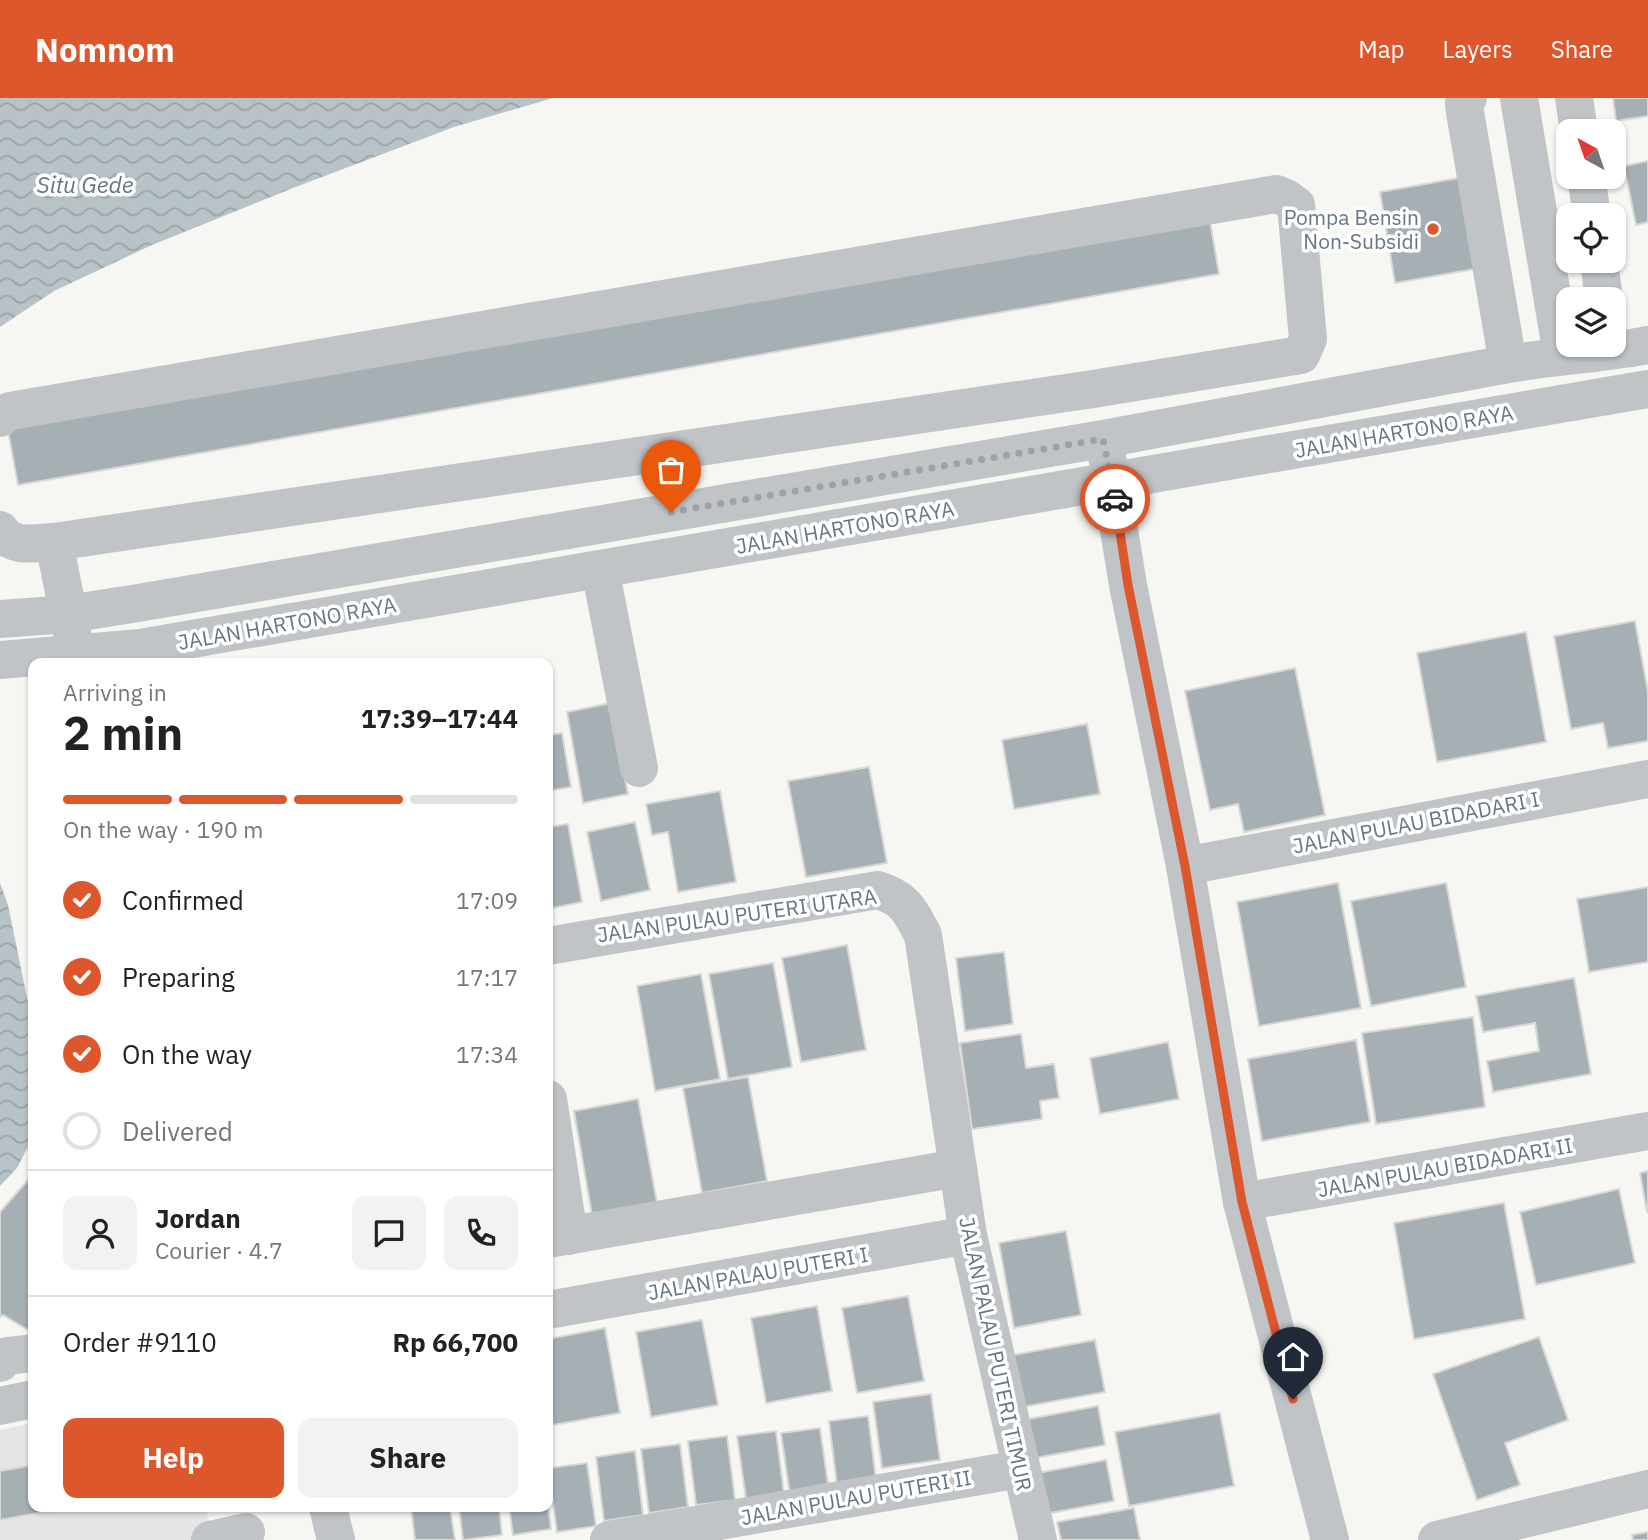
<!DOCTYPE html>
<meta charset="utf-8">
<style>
body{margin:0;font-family:"IBM Plex Sans",sans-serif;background:#f2f2f2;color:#222;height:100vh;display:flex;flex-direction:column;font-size:26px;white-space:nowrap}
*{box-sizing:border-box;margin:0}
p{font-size:23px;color:#767676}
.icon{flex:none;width:38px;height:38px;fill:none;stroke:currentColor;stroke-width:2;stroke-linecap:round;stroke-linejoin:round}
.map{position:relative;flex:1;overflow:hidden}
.sheet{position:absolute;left:28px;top:560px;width:525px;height:854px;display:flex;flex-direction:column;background:#fff;border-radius:14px;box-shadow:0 2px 5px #0004}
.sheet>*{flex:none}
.needle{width:46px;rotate:320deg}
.buttons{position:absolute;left:1556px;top:21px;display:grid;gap:14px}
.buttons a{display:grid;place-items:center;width:70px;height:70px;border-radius:14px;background:#fff;box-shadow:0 2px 5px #0004;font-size:35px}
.pin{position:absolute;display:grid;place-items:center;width:60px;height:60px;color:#fff;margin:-72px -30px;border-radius:50% 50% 50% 0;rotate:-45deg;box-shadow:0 0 7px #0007}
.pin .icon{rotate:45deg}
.courier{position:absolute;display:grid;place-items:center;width:70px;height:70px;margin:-35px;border:5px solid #dd572c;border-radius:50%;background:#fff;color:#222;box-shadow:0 2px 9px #0007}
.overview em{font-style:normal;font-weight:700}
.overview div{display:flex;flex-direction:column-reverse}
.overview{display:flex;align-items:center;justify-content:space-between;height:119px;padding:0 35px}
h1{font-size:46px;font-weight:700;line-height:52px}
.bar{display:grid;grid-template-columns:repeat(4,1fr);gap:10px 7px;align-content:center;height:84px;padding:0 35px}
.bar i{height:9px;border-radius:5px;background:#e0e0e0}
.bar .active{background:#dd572c}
.bar p{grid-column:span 4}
.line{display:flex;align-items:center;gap:18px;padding:0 35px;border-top:2px solid #e0e0e0}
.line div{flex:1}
.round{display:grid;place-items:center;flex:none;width:74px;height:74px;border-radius:14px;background:#f2f2f2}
ol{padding:0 35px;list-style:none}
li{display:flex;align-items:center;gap:21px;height:77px}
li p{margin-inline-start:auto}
li .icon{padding:7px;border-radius:50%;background:#dd572c;color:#fff;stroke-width:4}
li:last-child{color:#767676}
li i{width:38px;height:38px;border:4px solid #e0e0e0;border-radius:50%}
.cta{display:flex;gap:14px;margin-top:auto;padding:14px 35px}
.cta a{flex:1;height:80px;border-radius:14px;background:#dd572c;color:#fff;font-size:28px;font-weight:700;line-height:80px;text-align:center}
.cta a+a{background:#f2f2f2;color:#222}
header{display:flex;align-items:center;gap:42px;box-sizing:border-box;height:98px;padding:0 35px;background:#dd572c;color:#fff}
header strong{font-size:33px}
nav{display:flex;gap:38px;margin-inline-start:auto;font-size:24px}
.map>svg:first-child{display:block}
</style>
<header>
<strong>Nomnom</strong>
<nav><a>Map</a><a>Layers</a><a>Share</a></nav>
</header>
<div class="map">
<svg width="1648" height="1442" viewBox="0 0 1648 1442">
<defs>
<pattern id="water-waves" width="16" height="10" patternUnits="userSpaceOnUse" patternTransform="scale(1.75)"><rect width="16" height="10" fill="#b8c3c8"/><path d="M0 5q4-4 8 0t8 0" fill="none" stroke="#99a3a8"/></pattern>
</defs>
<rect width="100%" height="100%" fill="#f6f6f3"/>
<polygon fill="#e4e5e4" points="33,1325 33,1409 206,1409 212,1442 0,1442 0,1332"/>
<g fill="url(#water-waves)">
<polygon points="0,0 553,0 454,29 293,90 152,147 54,193 0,229"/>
<polygon points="0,785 8,807 33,929 33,1039 17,1070 0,1088"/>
</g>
<g fill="#a6afb4" stroke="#d8d8d6" stroke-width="2">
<polygon points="1613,0 1648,0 1648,18 1616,23"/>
<polygon points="1648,63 1648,124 1636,127 1624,68"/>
<polygon points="1470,78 1486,169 1395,185 1380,94"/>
<polygon points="1208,111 1219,176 18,387 6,322"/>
<polygon points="1635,523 1648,594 1648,643 1608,650 1603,625 1571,631 1554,538"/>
<polygon points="1526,534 1546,644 1437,664 1417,555"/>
<polygon points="1295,570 1325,717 1244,734 1238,706 1210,712 1185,593"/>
<polygon points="611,605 628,696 583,705 567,614"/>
<polygon points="1087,626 1100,696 1014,711 1002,642"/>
<polygon points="562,635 571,689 548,693 548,637"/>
<polygon points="869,669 887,765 806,779 788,683"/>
<polygon points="720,693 736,784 678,794 668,734 652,737 646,706"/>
<polygon points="635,724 650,792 601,803 587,734"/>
<polygon points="568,726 582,804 548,811 548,729"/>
<polygon points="1338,785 1361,910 1259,928 1237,804"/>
<polygon points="1446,785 1466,889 1371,908 1351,803"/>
<polygon points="1648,789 1648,864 1589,874 1577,801"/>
<polygon points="847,847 866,952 801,964 782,860"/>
<polygon points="1004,854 1013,926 965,933 956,860"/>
<polygon points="773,865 792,969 728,981 709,876"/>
<polygon points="701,876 720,981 655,993 637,888"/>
<polygon points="1574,880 1591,976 1493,994 1487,963 1539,953 1535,925 1483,934 1476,898"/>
<polygon points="1473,919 1485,1009 1376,1026 1362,935"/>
<polygon points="1021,936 1026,970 1054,966 1059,1000 1040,1003 1042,1021 972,1031 960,945"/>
<polygon points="1356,942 1370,1024 1262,1043 1248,961"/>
<polygon points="1168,944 1179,1001 1100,1016 1090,960"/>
<polygon points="748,979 767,1083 702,1095 683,990"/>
<polygon points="638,1001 657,1105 592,1117 574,1013"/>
<polygon points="1648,1073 1648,1114 1647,1114 1640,1075"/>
<polygon points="33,1076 33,1232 31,1234 3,1217 0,1219 0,1114"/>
<polygon points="1619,1091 1635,1165 1536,1187 1520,1114"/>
<polygon points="1504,1105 1525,1221 1414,1241 1394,1125"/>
<polygon points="1066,1133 1081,1217 1014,1230 999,1145"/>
<polygon points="908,1198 924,1283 857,1295 842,1210"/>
<polygon points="817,1208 832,1293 766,1305 751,1220"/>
<polygon points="702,1222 718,1307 651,1319 636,1234"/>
<polygon points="605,1230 620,1315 553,1327 548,1296 548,1241"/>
<polygon points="1539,1239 1568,1322 1505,1345 1520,1387 1477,1402 1433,1276"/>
<polygon points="1095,1242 1105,1294 1022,1309 1013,1257"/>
<polygon points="931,1296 940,1362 882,1370 873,1304"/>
<polygon points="1098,1308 1105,1347 1030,1361 1023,1322"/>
<polygon points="1220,1315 1234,1388 1129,1408 1115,1334"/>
<polygon points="868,1318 876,1382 837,1387 829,1323"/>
<polygon points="820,1330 829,1393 790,1398 781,1335"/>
<polygon points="776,1333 784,1396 746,1401 737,1338"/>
<polygon points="727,1338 735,1402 696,1407 688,1343"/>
<polygon points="680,1346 688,1409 649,1415 641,1351"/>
<polygon points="635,1353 643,1417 604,1423 596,1359"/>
<polygon points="1106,1362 1114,1403 1045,1416 1038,1375"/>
<polygon points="587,1365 596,1428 557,1434 548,1370"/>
<polygon points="33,1367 33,1409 67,1410 0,1422 0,1373"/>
<polygon points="548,1406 551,1431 513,1437 509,1409 548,1409"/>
<polygon points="411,1409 450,1409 455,1442 415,1442"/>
<polygon points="459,1409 499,1409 502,1437 463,1442"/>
<polygon points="1134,1410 1140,1442 1061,1442 1057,1424"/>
<polygon points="1648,1434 1648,1442 1633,1442 1632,1437"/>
</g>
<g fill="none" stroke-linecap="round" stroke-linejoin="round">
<g stroke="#c0c4c7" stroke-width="38">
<polyline points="1468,0 1464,5 1465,14 1508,266"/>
<polyline points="1519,0 1562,257"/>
<polyline points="1574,0 1579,33"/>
<polyline points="1586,79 1592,117"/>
<polyline points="1599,163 1604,201"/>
<path d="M 0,320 L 10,313 L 1276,96 L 1286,100 L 1296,107 L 1308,241 L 1301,257 L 1093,291 L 54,444 C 35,445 12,451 0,432"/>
<polyline points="1107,358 1128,487 1185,768 1242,1104 1330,1442"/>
<polyline points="54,444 73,539"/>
<polyline points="600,471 639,670"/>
<path d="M 0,521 L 68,516 L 132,506 L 1103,341 L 1508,266 C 1554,258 1602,256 1648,247"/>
<polyline points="0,562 140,550 1648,291"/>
<polyline points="1185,768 1648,681"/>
<path d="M 548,848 L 878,792 C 906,801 910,813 923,837 L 968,1137 L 1038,1442"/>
<polyline points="548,1001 569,1138"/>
<polyline points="1242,1104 1648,1033"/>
<polyline points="548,1141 958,1070"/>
<polyline points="548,1212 968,1137"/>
<polyline points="0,1265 7,1258 33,1255"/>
<polyline points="0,1308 33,1301"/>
<polyline points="328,1409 336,1442"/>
<polyline points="210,1442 246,1434"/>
<polyline points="609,1442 1020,1371"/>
<polyline points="1437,1442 1648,1391"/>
</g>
</g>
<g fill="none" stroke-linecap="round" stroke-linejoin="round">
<polyline stroke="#98a3aa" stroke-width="7" stroke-dasharray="0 12.6" points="671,414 1103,341 1115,401"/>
<polyline stroke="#dd572c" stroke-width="9" points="1115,401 1128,487 1185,768 1242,1104 1293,1301"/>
</g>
<circle fill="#dd572c" stroke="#fff" stroke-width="2.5" cx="1433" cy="131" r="7"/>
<g text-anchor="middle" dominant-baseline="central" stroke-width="7" stroke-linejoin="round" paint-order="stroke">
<g font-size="21" fill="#667683" stroke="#fff" text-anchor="end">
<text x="1419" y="119">Pompa Bensin<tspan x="1419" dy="24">Non-Subsidi</tspan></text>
</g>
<g font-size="21" fill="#667683" stroke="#fff">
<text transform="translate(1404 333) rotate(-10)">JALAN HARTONO RAYA</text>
<text transform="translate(845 429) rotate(-10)">JALAN HARTONO RAYA</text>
<text transform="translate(287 525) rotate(-10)">JALAN HARTONO RAYA</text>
<text transform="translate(1416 724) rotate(-11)">JALAN PULAU BIDADARI I</text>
<text transform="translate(737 817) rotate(-8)">JALAN PULAU PUTERI UTARA</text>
<text transform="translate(1445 1069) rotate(-10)">JALAN PULAU BIDADARI II</text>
<text transform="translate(758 1175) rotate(-10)">JALAN PALAU PUTERI I</text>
<text transform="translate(996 1256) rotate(78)">JALAN PALAU PUTERI TIMUR</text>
<text transform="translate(856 1399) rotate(-10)">JALAN PULAU PUTERI II</text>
</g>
<g font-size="23" font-style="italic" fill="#62777f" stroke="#fff">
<text x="85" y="86">Situ Gede</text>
</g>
</g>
</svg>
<div class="buttons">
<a><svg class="needle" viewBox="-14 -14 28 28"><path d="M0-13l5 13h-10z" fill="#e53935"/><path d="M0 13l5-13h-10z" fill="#767676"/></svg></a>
<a><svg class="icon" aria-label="locate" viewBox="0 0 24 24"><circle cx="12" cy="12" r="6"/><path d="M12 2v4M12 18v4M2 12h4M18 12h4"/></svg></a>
<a><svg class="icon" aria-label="layers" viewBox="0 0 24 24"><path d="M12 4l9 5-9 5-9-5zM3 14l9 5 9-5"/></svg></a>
</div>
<div class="pin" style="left:671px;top:414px;background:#ea580c"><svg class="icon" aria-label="bag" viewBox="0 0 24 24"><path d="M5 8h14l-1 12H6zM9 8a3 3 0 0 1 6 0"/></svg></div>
<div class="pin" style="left:1293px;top:1301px;background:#1f2937"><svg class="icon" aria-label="home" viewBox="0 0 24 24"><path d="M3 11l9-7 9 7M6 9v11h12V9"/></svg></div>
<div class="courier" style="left:1115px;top:401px"><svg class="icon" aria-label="car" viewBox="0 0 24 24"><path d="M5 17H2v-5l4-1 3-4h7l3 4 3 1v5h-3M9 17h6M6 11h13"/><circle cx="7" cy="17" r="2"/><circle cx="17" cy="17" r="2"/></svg></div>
<section class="sheet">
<div class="overview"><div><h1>2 min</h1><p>Arriving in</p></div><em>17:39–17:44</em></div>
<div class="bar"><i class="active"></i><i class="active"></i><i class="active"></i><i></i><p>On the way · 190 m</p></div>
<ol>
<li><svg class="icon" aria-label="check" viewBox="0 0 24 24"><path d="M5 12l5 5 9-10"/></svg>Confirmed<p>17:09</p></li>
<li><svg class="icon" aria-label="check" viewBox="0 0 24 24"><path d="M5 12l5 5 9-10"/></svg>Preparing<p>17:17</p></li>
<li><svg class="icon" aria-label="check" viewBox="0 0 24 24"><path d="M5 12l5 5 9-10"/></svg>On the way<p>17:34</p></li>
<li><i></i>Delivered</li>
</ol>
<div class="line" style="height:126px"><a class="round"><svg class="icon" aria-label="person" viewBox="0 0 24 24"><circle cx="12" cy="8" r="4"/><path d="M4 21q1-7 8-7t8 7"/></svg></a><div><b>Jordan</b><p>Courier · 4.7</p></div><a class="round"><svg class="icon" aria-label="chat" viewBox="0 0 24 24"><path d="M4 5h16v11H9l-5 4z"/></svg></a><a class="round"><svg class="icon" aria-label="phone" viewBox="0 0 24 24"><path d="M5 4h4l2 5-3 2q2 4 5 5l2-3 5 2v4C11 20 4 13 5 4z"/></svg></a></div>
<div class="line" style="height:91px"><div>Order #9110</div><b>Rp 66,700</b></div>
<div class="cta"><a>Help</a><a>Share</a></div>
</section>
</div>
